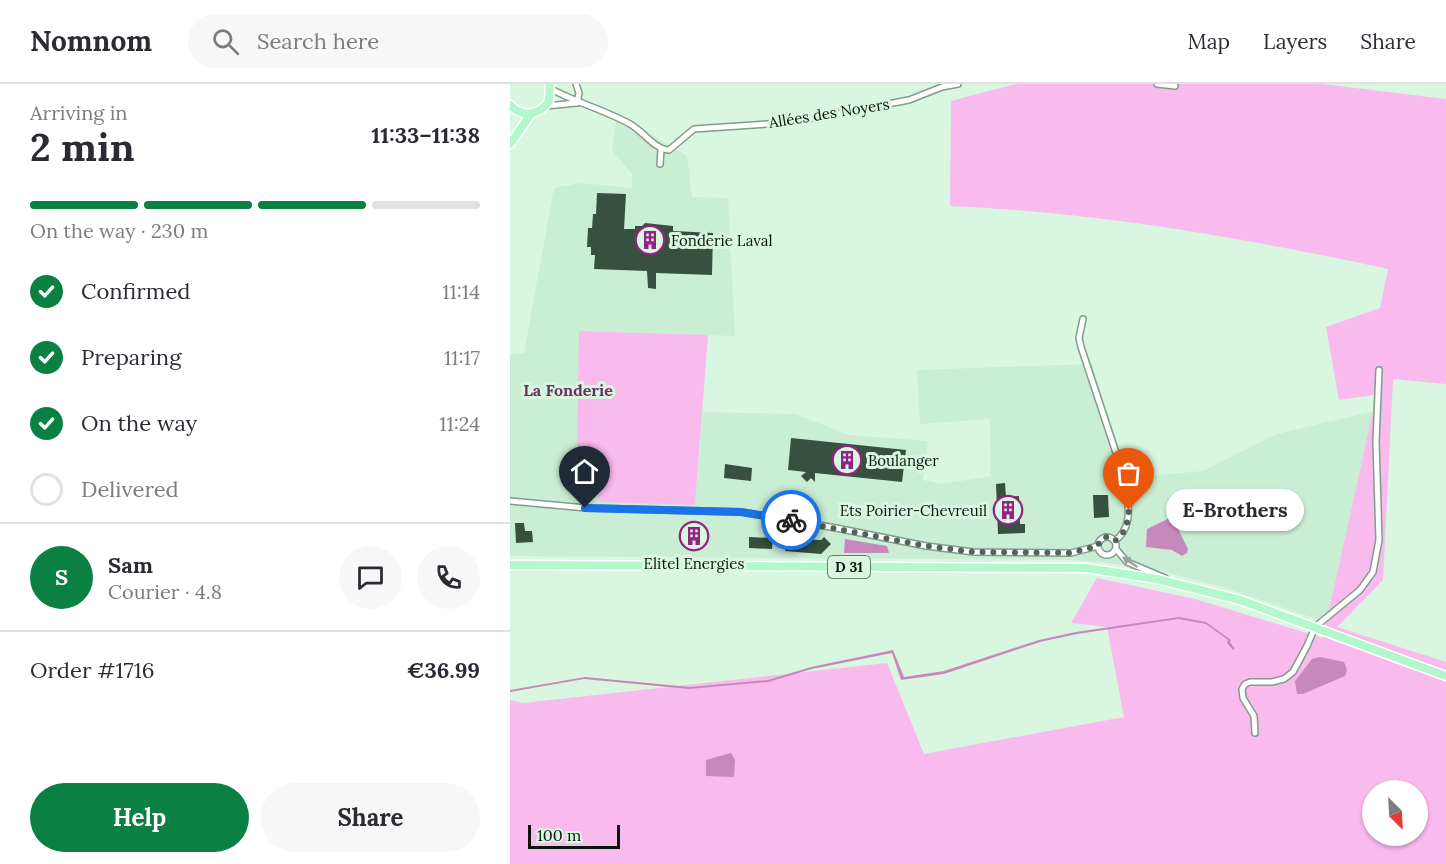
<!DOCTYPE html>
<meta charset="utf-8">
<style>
body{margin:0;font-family:Lora,serif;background:#f7f7f7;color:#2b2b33;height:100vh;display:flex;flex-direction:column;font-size:22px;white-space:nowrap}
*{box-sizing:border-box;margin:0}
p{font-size:20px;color:#7c7c81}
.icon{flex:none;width:33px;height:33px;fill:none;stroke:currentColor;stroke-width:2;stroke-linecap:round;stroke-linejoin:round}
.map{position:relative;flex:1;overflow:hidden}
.side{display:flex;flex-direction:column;background:#fff;width:510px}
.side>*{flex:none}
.needle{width:39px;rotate:156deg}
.controls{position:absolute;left:852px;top:696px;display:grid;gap:12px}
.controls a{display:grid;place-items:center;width:66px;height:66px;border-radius:50%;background:#fff;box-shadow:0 2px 4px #0004;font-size:30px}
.scale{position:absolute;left:18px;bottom:15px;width:92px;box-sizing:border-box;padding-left:6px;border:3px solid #0a140d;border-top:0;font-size:16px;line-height:21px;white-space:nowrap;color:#0a140d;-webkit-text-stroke:4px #d9f6e1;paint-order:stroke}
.pin{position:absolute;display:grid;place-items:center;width:51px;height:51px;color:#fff;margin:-62px -26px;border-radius:50% 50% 50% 0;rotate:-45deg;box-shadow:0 0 6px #0007}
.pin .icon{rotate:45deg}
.courier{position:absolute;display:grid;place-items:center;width:60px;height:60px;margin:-30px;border:4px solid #1a73e8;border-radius:50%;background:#fff;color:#222;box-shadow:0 2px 8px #0007}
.bubble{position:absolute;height:42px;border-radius:21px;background:#fff;box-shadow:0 2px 4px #0004;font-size:20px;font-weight:700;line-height:42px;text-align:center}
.head em{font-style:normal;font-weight:700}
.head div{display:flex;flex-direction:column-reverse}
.head{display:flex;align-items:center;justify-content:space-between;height:102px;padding:0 30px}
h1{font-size:39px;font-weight:700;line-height:45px}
.bar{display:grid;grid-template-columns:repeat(4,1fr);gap:9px 6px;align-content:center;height:72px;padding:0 30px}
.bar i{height:8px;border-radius:4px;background:#e1e1e2}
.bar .on{background:#0b8043}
.bar p{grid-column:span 4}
.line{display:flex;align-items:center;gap:15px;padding:0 30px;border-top:2px solid #e1e1e2}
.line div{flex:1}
.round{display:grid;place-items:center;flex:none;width:63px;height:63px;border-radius:32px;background:#f7f7f7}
ol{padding:0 30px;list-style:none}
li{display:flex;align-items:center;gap:18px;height:66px}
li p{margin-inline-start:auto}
li .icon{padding:6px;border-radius:50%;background:#0b8043;color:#fff;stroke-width:4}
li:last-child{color:#7c7c81}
li i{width:33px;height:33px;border:3px solid #e1e1e2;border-radius:50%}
.primary-button{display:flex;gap:12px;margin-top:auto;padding:12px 30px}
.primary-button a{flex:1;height:69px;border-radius:36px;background:#0b8043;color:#fff;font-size:24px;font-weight:700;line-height:69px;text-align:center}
.primary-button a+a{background:#f7f7f7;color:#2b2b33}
header{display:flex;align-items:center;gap:36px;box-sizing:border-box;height:84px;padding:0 30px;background:#fff;border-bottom:2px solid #e1e1e2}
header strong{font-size:28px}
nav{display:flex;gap:33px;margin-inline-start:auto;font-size:21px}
.search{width:420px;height:54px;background:#f7f7f7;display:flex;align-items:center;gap:15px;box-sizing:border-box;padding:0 21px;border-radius:33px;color:#7c7c81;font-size:22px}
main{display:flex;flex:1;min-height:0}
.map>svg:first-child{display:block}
</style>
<header>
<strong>Nomnom</strong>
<div class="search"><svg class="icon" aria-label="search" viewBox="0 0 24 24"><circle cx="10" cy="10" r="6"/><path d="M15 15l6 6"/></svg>Search here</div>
<nav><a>Map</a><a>Layers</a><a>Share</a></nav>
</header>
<main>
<section class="side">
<div class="head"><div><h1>2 min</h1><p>Arriving in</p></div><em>11:33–11:38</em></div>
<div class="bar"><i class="on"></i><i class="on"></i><i class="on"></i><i></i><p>On the way · 230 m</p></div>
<ol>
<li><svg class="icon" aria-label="check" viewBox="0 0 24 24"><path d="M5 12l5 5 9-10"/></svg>Confirmed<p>11:14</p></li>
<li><svg class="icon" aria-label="check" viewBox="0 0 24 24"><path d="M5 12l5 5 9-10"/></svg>Preparing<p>11:17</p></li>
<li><svg class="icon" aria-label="check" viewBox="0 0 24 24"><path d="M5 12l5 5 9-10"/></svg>On the way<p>11:24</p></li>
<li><i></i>Delivered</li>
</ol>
<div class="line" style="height:108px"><b class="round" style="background:#0b8043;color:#fff">S</b><div><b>Sam</b><p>Courier · 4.8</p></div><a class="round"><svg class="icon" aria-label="chat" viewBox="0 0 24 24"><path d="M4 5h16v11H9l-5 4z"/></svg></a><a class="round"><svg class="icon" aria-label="phone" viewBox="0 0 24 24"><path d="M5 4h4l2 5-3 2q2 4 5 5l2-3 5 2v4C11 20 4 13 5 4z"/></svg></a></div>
<div class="line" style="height:78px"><div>Order #1716</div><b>€36.99</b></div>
<div class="primary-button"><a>Help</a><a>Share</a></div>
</section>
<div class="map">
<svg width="936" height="780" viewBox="0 0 936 780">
<rect width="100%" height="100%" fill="#d9f6e1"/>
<polygon fill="#caeed4" points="107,30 177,72 182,113 218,114 225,252 70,247 185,421 193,328 285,330 339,351 418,357 413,396 432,400 481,392 480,335 410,340 407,286 582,280 618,391 639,392 693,387 767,350 873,325 821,540 709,502 636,483 566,476 0,472 0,270 14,269 44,104 71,99 122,104 122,90 102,66"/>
<g fill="#f9baed" fill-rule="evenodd">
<path d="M 506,0 L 812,0 L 936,15 L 936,300 L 883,295 L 873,496 L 827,543 L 936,578 L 936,780 L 0,780 L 0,616 L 13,619 L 377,579 L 414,670 L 614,633 L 597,543 L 561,539 L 587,494 L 685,515 L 813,554 L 863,327 L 864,311 L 829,316 L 816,243 L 870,224 L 878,185 C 734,154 587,128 440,122 L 441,17 ZM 862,706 L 908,706 L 908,752 L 862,752 Z"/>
<polygon points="69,247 198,251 185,421 91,418 67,379"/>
</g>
<g fill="#c689bb">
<polygon points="662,433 678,465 677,469 672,472 662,466 636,463 637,445"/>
<polygon points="335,455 377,462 379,469 334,469"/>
<polygon points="669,533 696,538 721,556 720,558 725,565 723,566 717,559 718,556 696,540 668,535 567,550 530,558 434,590 391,596 382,569 302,585 258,598 179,605 74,595 0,608 0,606 75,593 180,603 258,596 301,583 383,566 394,593 434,587 529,556 566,548"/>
<polygon points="810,573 834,578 837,586 835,592 793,610 787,610 785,597 802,575"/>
<polygon points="221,669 225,676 224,693 196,692 196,676"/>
</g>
<g fill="#37503f">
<polygon points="87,109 116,110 114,145 125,145 125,142 132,142 135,139 163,142 163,147 203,149 202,191 146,189 146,205 138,204 137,187 84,185 85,171 81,171 81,163 77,163 78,144 82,144 83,130 86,130"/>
<polygon points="281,354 396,366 392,398 305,389 305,398 301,394 297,398 291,392 296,388 278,386"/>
<polygon points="215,380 242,384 241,397 214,394"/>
<polygon points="495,399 496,413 509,412 510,440 515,440 515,449 488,450 486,400"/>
<polygon points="583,411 598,411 599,433 584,434"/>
<polygon points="5,439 14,439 15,447 22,447 23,458 6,459"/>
<rect x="175" y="440" width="17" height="24"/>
<polygon points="239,453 263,454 262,465 239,464"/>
<polygon points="314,453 321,460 311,470 275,467 276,455 311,456"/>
</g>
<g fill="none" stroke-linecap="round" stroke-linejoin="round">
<g stroke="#819c89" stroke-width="8">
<g id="minor">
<polyline points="66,0 69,9 67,19"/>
<polyline points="647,0 665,2"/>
<path d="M 41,5 C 67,19 95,26 120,40 C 134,48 144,65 159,66 L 184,45 L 272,39 L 298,35 L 399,16 L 432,3 L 448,0"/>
<polyline points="36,22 66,19"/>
<polyline points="150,80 151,65"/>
<path d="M 573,235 L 569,254 L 571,263 L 617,402 C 618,423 623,443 605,457"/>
<polyline points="0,417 76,424 231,428 326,444 416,462 464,468 561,469 588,462"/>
<circle cx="597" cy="462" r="9"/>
<polyline points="606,465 617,478 655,494"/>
<polyline points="745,649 744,632 733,614 732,605 735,600 740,598 762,598 774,595 783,588 797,562 805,543 850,506 863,488 869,456 866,358 869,286"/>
</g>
</g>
<g stroke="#fff" stroke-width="11">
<g id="primary">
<path d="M 0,21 C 13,34 29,32 39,17 L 40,0"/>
<polyline points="0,60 21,30"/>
<polyline points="0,481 576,484 647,495 730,516 936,592"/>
</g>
</g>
<use href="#minor" stroke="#fff" stroke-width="5"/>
<use href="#primary" stroke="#b3f8cd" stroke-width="8"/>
</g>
<defs><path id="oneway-solid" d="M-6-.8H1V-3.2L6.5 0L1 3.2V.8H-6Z" transform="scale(1.5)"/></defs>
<use fill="#9da19e" href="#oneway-solid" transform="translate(620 478) rotate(-146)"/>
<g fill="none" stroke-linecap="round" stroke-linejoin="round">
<polyline stroke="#526357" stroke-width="6" stroke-dasharray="0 10.8" points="281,436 416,462 464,468 561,469 588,462 590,456 596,453 605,457 616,445 619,426"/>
<polyline stroke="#1a73e8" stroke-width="8" points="75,424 231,428 281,436"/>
</g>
<defs>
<g id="building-ring" transform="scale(1.5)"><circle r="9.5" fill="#d9f6e1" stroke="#922384" stroke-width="1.5"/><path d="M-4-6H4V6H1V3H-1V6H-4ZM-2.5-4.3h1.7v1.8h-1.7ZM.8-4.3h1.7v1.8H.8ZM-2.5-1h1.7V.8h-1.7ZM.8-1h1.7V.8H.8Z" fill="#922384"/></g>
</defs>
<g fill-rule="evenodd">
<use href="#building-ring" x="140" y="156"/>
<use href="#building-ring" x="337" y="376"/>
<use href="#building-ring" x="498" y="426"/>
<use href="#building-ring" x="184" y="452"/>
</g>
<g text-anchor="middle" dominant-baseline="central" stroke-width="6" stroke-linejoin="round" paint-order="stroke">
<rect fill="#d9f6e1" stroke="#48584d" stroke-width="1.5" x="318" y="472" width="42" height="22" rx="4.5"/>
<g font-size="14" font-weight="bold" fill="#0a140d">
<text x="339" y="483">D 31</text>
</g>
<g font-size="15" fill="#0a140d" stroke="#d9f6e1">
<text transform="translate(319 29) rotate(-9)">Allées des Noyers</text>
</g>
<g font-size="15" fill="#0a140d" stroke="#d9f6e1" text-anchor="start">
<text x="161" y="156">Fonderie Laval</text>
<text x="358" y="376">Boulanger</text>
<text x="477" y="426" text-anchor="end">Ets Poirier-Chevreuil</text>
<text x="184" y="479" text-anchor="middle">Elitel Energies</text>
</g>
<g font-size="16" font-weight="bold" fill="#683260" stroke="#d9f6e1">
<text x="58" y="306">La Fonderie</text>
</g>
</g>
</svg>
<div class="controls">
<a><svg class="needle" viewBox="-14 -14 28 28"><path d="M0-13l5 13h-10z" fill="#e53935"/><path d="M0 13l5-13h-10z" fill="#7c7c81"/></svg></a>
</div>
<div class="scale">100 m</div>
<div class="pin" style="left:619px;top:426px;background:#ea580c"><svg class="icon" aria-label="bag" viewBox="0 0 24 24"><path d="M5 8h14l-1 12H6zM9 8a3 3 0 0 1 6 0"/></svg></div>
<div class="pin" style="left:75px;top:424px;background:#1f2937"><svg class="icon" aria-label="home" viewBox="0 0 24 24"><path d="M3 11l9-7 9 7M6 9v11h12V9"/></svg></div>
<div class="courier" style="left:281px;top:436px"><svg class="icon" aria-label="bike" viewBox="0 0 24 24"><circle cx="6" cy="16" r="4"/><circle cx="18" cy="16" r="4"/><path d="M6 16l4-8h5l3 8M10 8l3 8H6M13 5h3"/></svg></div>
<div class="bubble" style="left:656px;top:405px;width:138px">E-Brothers</div>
</div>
</main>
